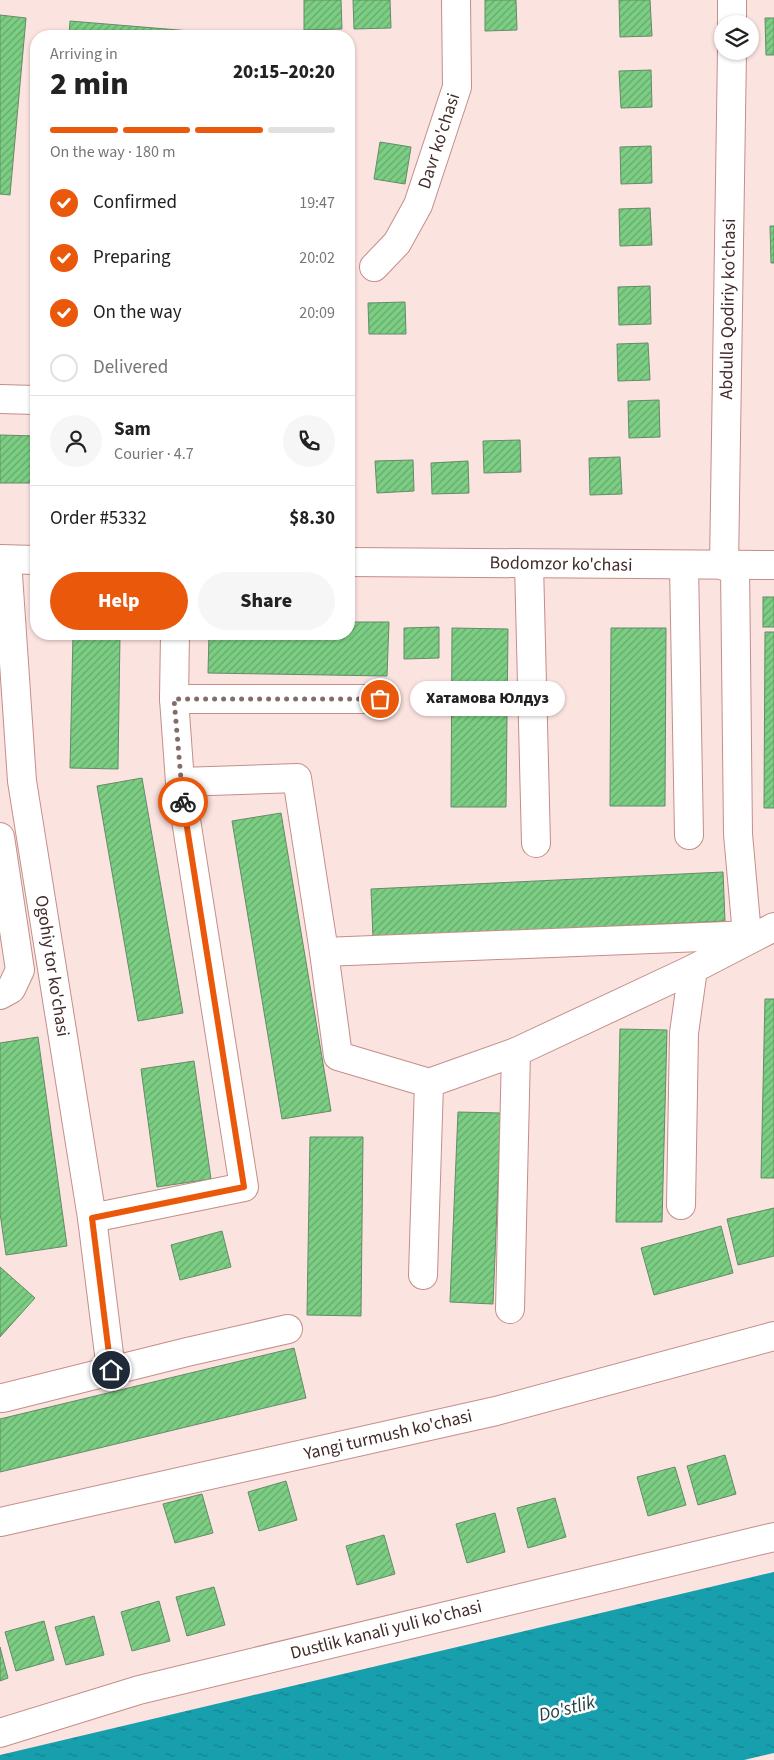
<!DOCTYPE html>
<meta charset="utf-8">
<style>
body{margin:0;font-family:"Source Sans 3",sans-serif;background:#f6f6f6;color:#222;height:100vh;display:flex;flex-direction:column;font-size:19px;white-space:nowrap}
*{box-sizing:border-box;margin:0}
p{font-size:16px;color:#767676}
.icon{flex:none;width:28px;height:28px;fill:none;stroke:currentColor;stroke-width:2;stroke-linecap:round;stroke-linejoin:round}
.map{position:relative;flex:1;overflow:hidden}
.drawer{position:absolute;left:30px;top:30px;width:325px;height:610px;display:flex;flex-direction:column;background:#fff;border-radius:20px;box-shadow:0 1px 4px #0004}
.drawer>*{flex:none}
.fabs{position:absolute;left:714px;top:15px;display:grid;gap:10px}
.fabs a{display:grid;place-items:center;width:45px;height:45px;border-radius:50%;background:#fff;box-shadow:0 1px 4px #0004;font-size:25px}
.pin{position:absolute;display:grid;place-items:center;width:42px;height:42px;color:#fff;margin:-21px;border:2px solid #fff;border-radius:50%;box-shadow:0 1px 5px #0007}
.courier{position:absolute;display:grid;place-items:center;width:50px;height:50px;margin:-25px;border:4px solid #ea580c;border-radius:50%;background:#fff;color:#222;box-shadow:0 1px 6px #0007}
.bubble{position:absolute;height:35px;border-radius:18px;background:#fff;box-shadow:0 1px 4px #0004;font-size:16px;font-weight:800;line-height:35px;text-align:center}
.overview em{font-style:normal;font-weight:800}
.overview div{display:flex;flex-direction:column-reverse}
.overview{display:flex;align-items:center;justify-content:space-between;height:85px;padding:0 20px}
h1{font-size:32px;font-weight:800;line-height:38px}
.bar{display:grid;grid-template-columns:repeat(4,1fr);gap:8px 5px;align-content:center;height:60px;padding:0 20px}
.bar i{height:6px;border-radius:4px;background:#e0e0e0}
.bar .active{background:#ea580c}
.bar p{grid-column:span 4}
.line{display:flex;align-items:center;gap:12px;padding:0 20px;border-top:1px solid #e0e0e0}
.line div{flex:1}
.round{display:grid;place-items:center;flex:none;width:52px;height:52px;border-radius:26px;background:#f6f6f6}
ol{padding:0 20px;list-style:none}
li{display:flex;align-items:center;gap:15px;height:55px}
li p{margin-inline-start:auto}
li .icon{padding:5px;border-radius:50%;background:#ea580c;color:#fff;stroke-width:4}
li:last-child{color:#767676}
li i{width:28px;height:28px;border:2px solid #e0e0e0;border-radius:50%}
.primary-button{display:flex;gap:10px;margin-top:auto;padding:10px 20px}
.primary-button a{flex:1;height:58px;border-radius:30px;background:#ea580c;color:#fff;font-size:20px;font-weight:800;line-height:58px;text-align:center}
.primary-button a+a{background:#f6f6f6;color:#222}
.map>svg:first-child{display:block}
</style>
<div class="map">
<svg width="774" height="1760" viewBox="0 0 774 1760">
<defs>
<pattern id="water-ripples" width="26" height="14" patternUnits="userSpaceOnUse" patternTransform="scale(1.25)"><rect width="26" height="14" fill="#179fae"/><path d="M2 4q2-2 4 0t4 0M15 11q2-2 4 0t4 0" fill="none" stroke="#16828e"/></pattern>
<pattern id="building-hatch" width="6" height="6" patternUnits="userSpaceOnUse" patternTransform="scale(1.25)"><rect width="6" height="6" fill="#7bce83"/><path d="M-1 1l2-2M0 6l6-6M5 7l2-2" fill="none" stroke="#66a76b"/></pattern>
</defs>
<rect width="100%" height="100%" fill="#fbe3e0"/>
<polygon fill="url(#water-ripples)" points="774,1572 774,1753 744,1760 0,1760 0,1755"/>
<g fill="url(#building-hatch)" stroke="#658b68">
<polygon points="304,0 341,0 342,29 304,30"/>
<polygon points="353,0 390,0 391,28 354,29"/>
<polygon points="485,0 516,0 517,30 485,31"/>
<polygon points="619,0 650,0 652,36 620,37"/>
<polygon points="0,15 26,18 10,195 0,194"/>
<polygon points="765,18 774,18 774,55 766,55"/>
<polygon points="70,21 250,36 69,36"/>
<polygon points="651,70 652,107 621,108 619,71"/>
<polygon points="380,142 411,147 405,184 374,179"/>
<polygon points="651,146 652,183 621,184 620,147"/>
<polygon points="650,208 652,245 620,246 619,209"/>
<polygon points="350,220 350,252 349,252 349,221"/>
<polygon points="770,226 774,226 774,263 771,263"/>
<polygon points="650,286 651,324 619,325 618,287"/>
<polygon points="405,302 406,334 369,334 368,303"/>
<polygon points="648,343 650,380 618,381 617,344"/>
<polygon points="659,400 660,437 629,438 628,401"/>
<polygon points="0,435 36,436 36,483 0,483"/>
<polygon points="520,440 521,472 484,473 483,441"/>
<polygon points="620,457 622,494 590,495 589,458"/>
<polygon points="413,460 414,491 377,493 375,461"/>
<polygon points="468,461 469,493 432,494 431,463"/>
<rect x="763" y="597" width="11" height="30"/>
<polygon points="349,622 389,622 387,676 208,673 209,634 349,634"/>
<polygon points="439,627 439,658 404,659 404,628"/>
<polygon points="452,628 508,629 506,807 451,807"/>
<polygon points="611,628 666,628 665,806 610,806"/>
<polygon points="765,632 774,632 774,808 764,808"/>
<polygon points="73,634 120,634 118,769 70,768"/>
<polygon points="142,778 183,1013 138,1021 97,786"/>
<polygon points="281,813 331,1111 282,1119 232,821"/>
<polygon points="723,872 725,921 373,938 371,889"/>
<polygon points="765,999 774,999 774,1178 761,1178"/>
<polygon points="620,1029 667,1030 662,1222 616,1222"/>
<polygon points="38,1037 67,1246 6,1255 0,1213 0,1043"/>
<polygon points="194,1061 211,1179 157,1187 141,1069"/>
<polygon points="458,1112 501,1113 493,1304 450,1302"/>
<polygon points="310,1137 363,1137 361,1316 307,1315"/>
<polygon points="774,1208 774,1256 738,1265 727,1219"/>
<polygon points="721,1226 733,1273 654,1295 641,1248"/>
<polygon points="222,1231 231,1267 180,1280 171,1245"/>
<polygon points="0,1267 35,1298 0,1337"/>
<polygon points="294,1348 306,1398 0,1472 0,1419"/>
<polygon points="725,1455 736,1494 698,1505 687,1466"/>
<polygon points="675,1467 686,1505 648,1516 637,1477"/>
<polygon points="286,1481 297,1520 259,1531 248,1492"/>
<polygon points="202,1494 213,1533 175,1543 163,1504"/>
<polygon points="555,1498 566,1537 528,1548 517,1508"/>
<polygon points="495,1513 505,1552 467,1563 456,1524"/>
<polygon points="384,1535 395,1574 357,1585 346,1546"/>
<polygon points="214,1587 225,1625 187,1636 176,1597"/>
<polygon points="159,1601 170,1641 132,1651 121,1612"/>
<polygon points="94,1616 104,1655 66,1665 55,1627"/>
<polygon points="44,1621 54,1660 16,1671 5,1632"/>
<polygon points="0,1647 8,1678 0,1681"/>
</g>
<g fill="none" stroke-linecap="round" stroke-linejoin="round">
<g stroke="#c48e88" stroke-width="30">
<g id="minor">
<polyline points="732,24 732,0"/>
<polyline points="374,267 397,243 418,205 457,87 456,0"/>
<polyline points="0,399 36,400"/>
<polyline points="7,560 22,781 92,1218 111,1370"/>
<polyline points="529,564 536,843"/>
<polyline points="684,566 689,835"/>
<polyline points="724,566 732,51"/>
<polyline points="735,566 738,834 747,935"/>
<polyline points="175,634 174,699 180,782 297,778 324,952 338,1056 429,1083 516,1052 693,969 774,927"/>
<polyline points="174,699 380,699"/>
<polyline points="0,837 20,970 11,989 0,995"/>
<polyline points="324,952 752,935"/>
<polyline points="681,1205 684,1033 693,969"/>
<polyline points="92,1218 244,1187 180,782"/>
<polyline points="423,1275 429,1083"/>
<polyline points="510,1309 516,1052"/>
<polyline points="3,1398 187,1352 288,1329"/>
<polyline points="0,1522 496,1411 774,1336"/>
<polyline points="0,1733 139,1690 774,1537"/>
</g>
</g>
<g stroke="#c48e88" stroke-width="30">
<g id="tertiary">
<polyline points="0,559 36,560"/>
<polyline points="349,562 774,565"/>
</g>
</g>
<use href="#minor" stroke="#fff" stroke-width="28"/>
<use href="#tertiary" stroke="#fff" stroke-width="28"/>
</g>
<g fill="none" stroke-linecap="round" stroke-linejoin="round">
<polyline stroke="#836c69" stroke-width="5" stroke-dasharray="0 9" points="183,802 174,699 380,699"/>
<polyline stroke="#ea580c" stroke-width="6" points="111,1370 92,1218 244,1187 183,802"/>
</g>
<g text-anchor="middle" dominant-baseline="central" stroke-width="5" stroke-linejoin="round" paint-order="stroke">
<g font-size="18" fill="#422c29" stroke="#fff">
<text transform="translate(439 141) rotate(-72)">Davr ko'chasi</text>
<text transform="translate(728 309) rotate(-89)">Abdulla Qodiriy ko'chasi</text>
<text transform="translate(561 564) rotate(1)">Bodomzor ko'chasi</text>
<text transform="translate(52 966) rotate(81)">Ogohiy tor ko'chasi</text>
<text transform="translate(388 1435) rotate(-13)">Yangi turmush ko'chasi</text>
<text transform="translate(386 1630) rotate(-14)">Dustlik kanali yuli ko'chasi</text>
</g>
<g font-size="19" font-style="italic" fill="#264044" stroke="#fff">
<text transform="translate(567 1709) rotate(-14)">Do'stlik</text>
</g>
</g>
</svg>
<div class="fabs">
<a><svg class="icon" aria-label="layers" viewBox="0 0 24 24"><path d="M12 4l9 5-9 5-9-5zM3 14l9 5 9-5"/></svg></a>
</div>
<div class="pin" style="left:380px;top:699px;background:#ea580c"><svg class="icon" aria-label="bag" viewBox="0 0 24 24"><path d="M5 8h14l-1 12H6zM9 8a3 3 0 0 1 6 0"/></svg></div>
<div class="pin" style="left:111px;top:1370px;background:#1f2937"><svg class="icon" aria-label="home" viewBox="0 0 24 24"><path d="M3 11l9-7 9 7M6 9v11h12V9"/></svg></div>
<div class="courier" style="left:183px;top:802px"><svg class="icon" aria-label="bike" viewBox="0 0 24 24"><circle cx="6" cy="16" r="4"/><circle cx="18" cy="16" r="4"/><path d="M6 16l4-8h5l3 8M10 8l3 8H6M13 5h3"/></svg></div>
<div class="bubble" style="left:410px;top:681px;width:155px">Хатамова Юлдуз</div>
<section class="drawer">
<div class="overview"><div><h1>2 min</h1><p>Arriving in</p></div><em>20:15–20:20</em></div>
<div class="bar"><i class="active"></i><i class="active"></i><i class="active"></i><i></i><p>On the way · 180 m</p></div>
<ol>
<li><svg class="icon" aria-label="check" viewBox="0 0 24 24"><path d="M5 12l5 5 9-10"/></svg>Confirmed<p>19:47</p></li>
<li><svg class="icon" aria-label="check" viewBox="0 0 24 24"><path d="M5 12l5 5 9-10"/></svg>Preparing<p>20:02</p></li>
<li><svg class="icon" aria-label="check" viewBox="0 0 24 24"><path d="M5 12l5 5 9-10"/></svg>On the way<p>20:09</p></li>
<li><i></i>Delivered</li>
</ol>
<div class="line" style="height:90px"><a class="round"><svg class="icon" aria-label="person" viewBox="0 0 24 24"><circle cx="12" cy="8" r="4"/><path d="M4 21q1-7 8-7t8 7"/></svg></a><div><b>Sam</b><p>Courier · 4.7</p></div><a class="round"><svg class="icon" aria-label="phone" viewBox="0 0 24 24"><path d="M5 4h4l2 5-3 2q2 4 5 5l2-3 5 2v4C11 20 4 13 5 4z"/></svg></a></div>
<div class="line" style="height:65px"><div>Order #5332</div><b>$8.30</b></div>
<div class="primary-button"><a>Help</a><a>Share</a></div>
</section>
</div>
